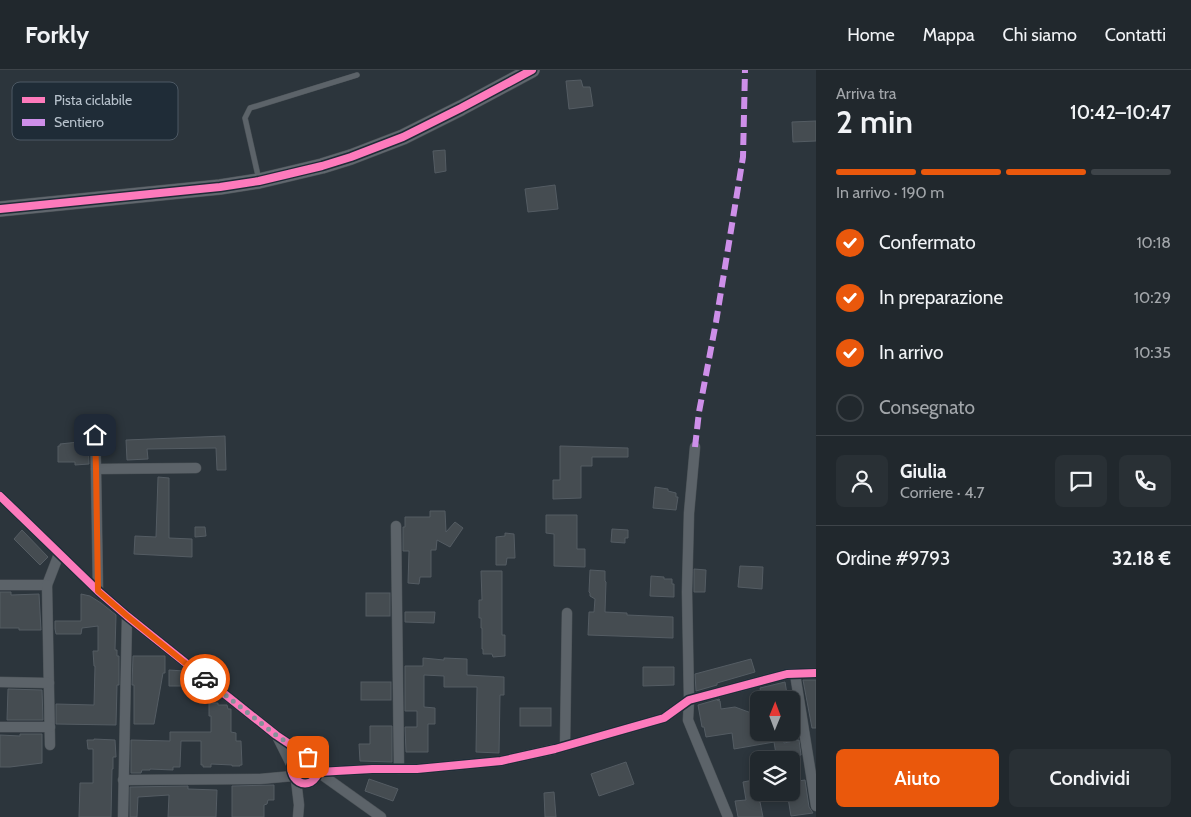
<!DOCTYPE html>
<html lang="it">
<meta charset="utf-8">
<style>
body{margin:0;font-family:Cabin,sans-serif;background:#293035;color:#f1f3f6;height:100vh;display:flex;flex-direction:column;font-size:19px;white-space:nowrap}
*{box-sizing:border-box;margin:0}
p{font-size:16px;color:#a2a6aa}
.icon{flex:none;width:28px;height:28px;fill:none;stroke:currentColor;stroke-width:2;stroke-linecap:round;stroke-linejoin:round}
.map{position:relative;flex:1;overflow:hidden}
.sheet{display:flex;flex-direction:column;background:#21282d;width:375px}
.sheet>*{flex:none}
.needle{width:32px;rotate:1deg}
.fabs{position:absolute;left:750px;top:621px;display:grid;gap:10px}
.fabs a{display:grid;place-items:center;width:50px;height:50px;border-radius:8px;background:#21282d;box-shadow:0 2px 8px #0003,0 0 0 1px #3e4449;font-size:25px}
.pin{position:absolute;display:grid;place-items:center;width:42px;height:42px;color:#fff;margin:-21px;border-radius:10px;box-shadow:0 2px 8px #0006}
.courier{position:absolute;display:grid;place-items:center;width:50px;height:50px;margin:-25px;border:4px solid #ea580c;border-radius:50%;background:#fff;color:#222;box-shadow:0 1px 6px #0007}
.summary em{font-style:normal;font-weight:600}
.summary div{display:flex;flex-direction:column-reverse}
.summary{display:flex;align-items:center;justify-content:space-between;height:85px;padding:0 20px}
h1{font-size:32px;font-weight:600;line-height:38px}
.bar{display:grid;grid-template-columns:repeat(4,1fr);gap:8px 5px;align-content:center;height:60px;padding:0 20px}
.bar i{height:6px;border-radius:4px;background:#3e4449}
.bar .selected{background:#ea580c}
.bar p{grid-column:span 4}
.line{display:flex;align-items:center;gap:12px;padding:0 20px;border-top:1px solid #3e4449}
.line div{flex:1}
.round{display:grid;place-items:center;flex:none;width:52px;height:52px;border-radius:8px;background:#293035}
ol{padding:0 20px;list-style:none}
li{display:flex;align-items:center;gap:15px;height:55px}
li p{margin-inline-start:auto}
li .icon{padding:5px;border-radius:50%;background:#ea580c;color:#fff;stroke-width:4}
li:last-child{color:#a2a6aa}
li i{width:28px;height:28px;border:2px solid #3e4449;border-radius:50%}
.primary-button{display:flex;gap:10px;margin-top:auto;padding:10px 20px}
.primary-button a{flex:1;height:58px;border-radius:8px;background:#ea580c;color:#fff;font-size:20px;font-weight:600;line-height:58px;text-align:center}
.primary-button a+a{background:#293035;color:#f1f3f6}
header{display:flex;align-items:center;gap:30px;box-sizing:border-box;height:70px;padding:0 25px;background:#21282d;border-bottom:1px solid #3e4449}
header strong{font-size:24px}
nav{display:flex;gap:28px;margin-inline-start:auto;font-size:18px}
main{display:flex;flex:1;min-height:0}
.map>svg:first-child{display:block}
</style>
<header>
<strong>Forkly</strong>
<nav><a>Home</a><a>Mappa</a><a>Chi siamo</a><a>Contatti</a></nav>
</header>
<main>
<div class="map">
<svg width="816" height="747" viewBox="0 0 816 747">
<rect width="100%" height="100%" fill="#2c353c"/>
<g fill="#454c51" stroke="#545c63">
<polygon points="581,10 583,17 590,17 593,36 569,39 566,11"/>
<polygon points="816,51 816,71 793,72 792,52"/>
<polygon points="445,80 446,101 435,103 433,81"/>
<polygon points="555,115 558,139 528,142 525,119"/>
<polygon points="225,366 226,400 217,400 216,378 147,379 148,389 127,390 126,370"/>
<polygon points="88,371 89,394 75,395 75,392 58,392 58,376 60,376 60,374"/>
<polygon points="560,376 628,378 628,387 592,387 592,396 581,396 581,428 553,429 553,410 560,410"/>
<polygon points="158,407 169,408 169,468 192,469 192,487 134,484 135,466 156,467"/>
<polygon points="655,417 668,419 668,421 676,423 676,427 678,427 676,440 653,438"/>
<polygon points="430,441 445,441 446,462 455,452 463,458 450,477 437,470 436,480 431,480 431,507 420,507 419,514 408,513 409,481 403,481 403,457 405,457 405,447 430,447"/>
<polygon points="546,445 577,445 577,479 585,479 585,497 554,496 554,464 546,463"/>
<polygon points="195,457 205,457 206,466 195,467"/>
<polygon points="612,459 628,460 628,468 625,468 625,473 611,472"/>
<polygon points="22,460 48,487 40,495 14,469"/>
<polygon points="505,463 514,464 515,488 507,488 506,495 496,495 496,467 505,466"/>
<polygon points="740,496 763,497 762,519 738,517"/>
<polygon points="694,499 706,500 705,522 694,522"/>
<polygon points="590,500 605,501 605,511 606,512 605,542 627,543 627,545 673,547 673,568 588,565 589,542 594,542 595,529 590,526 590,523 589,522"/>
<polygon points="481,501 502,501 502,565 505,565 505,586 493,587 492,584 483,584 483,579 482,579 482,558 481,558 481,548 479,548 479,530 482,530"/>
<polygon points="651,506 664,507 664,509 672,509 672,514 674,514 674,527 650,526"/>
<polygon points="0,522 11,522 11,525 39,524 41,560 19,560 19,558 0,558"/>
<rect x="366" y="523" width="24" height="23"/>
<polygon points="81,524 90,526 101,533 116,545 115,580 117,580 117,586 119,586 119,615 117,615 116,655 56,654 56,634 94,635 95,596 94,596 93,581 98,581 98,556 82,558 81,564 56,564 55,559 55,551 81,551"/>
<polygon points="405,542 435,542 434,553 405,552"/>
<polygon points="133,586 165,586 165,603 163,603 154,654 134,654 134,615 132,615"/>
<polygon points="423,588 444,590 444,588 467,589 467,605 504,607 504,625 500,625 499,683 476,682 477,617 444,617 444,606 424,605 424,637 435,638 435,654 428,654 428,682 406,682 405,657 417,657 417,641 405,641 405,596 423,596"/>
<polygon points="751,589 755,602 717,613 717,615 696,621 695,604"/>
<polygon points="643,597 674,597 674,615 643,616"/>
<polygon points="169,600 184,601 187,603 187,616 169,616"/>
<polygon points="803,610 816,610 816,658 812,658"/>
<rect x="361" y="612" width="30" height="18"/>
<polygon points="785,612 788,630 762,630 760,618"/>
<polygon points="8,619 42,620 43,650 7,650"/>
<polygon points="719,629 720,630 717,630 720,631 721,639 735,637 754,644 758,662 783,662 784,673 799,670 801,685 798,686 798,690 777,690 774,672 734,679 732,663 706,667 704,657 702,657 698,635"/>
<polygon points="209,633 218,633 218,635 227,635 228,639 231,639 231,662 236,663 236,671 241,671 242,695 240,695 240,696 232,696 232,695 211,694 211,697 203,697 203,695 201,695 201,671 181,671 180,697 173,697 173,700 150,699 150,700 142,700 141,703 131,703 131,670 170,671 170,662 211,662 211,646 209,646"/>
<rect x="520" y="638" width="31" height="18"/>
<polygon points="370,656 392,656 392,692 360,691 359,674 370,674"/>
<polygon points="20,664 42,664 42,693 10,697 0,697 0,665 20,666"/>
<polygon points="94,669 115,670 116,687 113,687 113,699 112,699 111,747 79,747 80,713 93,713 93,679 88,679 87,670 94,670"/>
<polygon points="626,692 634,714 599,726 591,704"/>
<polygon points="369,709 398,719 393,731 365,721"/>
<polygon points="759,709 759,732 760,732 763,747 738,747 735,731 746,730 743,712"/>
<polygon points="805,710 809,737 813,743 791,746 787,722 791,722 791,712"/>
<polygon points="274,715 274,730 268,730 267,734 264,735 264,747 232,747 232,716"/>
<polygon points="188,716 188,719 217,720 216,747 168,747 169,725 138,727 137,747 130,747 130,717"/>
<polygon points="554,722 556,747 545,747 544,723"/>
</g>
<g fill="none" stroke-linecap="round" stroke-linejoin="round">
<g stroke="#4a5156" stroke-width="6">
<polyline id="lane" points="259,110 245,48 250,38 357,5"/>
</g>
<g stroke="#4a5156" stroke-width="11">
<g id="street">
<polyline points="95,365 96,399 98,521"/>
<polyline points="695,377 689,443 687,522 689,630 688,650 728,747"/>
<polyline points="96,399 196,398"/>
<path d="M 0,426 L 98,521 L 127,546 L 276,665 L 312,689 C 316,692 319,697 318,703 C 317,706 314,710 311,712 C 293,721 279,686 308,687"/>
<polyline points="396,456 399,699"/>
<polyline points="0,515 47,515 59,484"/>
<polyline points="47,515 50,675"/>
<polyline points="795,604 816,736"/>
<polyline points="0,612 49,613"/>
<polyline points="0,657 50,657"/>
<polyline points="278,668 292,696"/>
<polyline points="565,676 567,543"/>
<polyline points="318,702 372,699 417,699 501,691 555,679 664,648 689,630 787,604 816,603"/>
<polyline points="318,702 381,747"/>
<polyline points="123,710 260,709 293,706"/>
<polyline points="296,710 299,735 298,747"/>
<polyline points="123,747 127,546"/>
</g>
</g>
<g stroke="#4a5156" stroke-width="16">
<polyline id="secondary" points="0,139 220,117 259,111 322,96 351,87 403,67 461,38 532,0"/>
</g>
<use href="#lane" stroke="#5c6369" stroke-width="5"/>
<use href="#street" stroke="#5c6369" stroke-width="10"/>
<use href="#secondary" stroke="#61676e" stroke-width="15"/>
<polyline stroke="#ce8fe9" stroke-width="6" stroke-dasharray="12 6" stroke-linecap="butt" points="695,377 699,342 716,252 743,87 745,0"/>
<g stroke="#1f2c37" stroke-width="11">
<g id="cycleway">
<polyline points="0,139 220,117 259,111 322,96 351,87 403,67 461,38 532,0"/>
<path d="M 0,426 L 98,521 L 127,546 L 276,665 L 312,689 C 316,692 319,697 318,703 C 317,706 314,710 311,712 C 293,721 279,686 308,687"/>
<polyline points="318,702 372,699 417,699 501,691 555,679 664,648 689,630 787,604 816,603"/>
</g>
</g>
<use href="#cycleway" stroke="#fd7abc" stroke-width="8"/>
</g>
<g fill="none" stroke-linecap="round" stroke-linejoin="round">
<polyline stroke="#86919a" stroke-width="5" stroke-dasharray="0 9" points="205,609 276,665 308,687"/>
<polyline stroke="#ea580c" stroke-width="6" points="95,365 96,398 98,521 127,546 205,609"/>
</g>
<rect x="12" y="12" width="166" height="58" rx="8" fill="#1f2c37" stroke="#4d5964" stroke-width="1"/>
<rect x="22" y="27" width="23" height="6" fill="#fd7abc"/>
<rect x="22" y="49" width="23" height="7" fill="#ce8fe9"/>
<g font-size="14" fill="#b7c2cc">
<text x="54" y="35">Pista ciclabile</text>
<text x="54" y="57">Sentiero</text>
</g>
</svg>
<div class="fabs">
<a><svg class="needle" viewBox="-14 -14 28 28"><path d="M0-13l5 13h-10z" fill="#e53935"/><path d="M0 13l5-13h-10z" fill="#a2a6aa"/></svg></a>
<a><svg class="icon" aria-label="layers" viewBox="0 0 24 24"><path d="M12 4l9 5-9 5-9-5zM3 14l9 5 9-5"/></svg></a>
</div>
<div class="pin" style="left:308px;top:687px;background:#ea580c"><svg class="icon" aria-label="bag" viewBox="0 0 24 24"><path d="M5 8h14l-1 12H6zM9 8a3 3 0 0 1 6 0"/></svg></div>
<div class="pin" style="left:95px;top:365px;background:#1f2937"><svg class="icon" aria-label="home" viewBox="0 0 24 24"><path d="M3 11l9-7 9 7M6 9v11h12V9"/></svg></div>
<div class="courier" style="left:205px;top:609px"><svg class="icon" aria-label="car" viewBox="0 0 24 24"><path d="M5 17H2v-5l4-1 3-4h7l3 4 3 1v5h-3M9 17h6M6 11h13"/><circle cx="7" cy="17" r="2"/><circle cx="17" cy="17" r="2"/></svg></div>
</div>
<section class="sheet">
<div class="summary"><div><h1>2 min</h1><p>Arriva tra</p></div><em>10:42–10:47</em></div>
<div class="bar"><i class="selected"></i><i class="selected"></i><i class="selected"></i><i></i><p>In arrivo · 190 m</p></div>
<ol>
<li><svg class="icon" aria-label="check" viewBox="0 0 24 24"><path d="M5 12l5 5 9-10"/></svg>Confermato<p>10:18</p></li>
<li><svg class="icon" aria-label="check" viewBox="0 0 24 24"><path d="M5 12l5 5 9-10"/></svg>In preparazione<p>10:29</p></li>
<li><svg class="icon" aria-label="check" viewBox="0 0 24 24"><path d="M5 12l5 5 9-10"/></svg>In arrivo<p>10:35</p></li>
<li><i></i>Consegnato</li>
</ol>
<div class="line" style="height:90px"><a class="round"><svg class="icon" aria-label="person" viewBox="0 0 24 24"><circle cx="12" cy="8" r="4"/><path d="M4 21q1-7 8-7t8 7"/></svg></a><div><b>Giulia</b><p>Corriere · 4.7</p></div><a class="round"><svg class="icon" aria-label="chat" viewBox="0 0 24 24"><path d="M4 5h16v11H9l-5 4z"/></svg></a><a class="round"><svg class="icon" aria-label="phone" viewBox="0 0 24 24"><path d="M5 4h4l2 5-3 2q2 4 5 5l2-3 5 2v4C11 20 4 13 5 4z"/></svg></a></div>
<div class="line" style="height:65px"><div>Ordine #9793</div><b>32.18 €</b></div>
<div class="primary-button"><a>Aiuto</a><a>Condividi</a></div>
</section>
</main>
